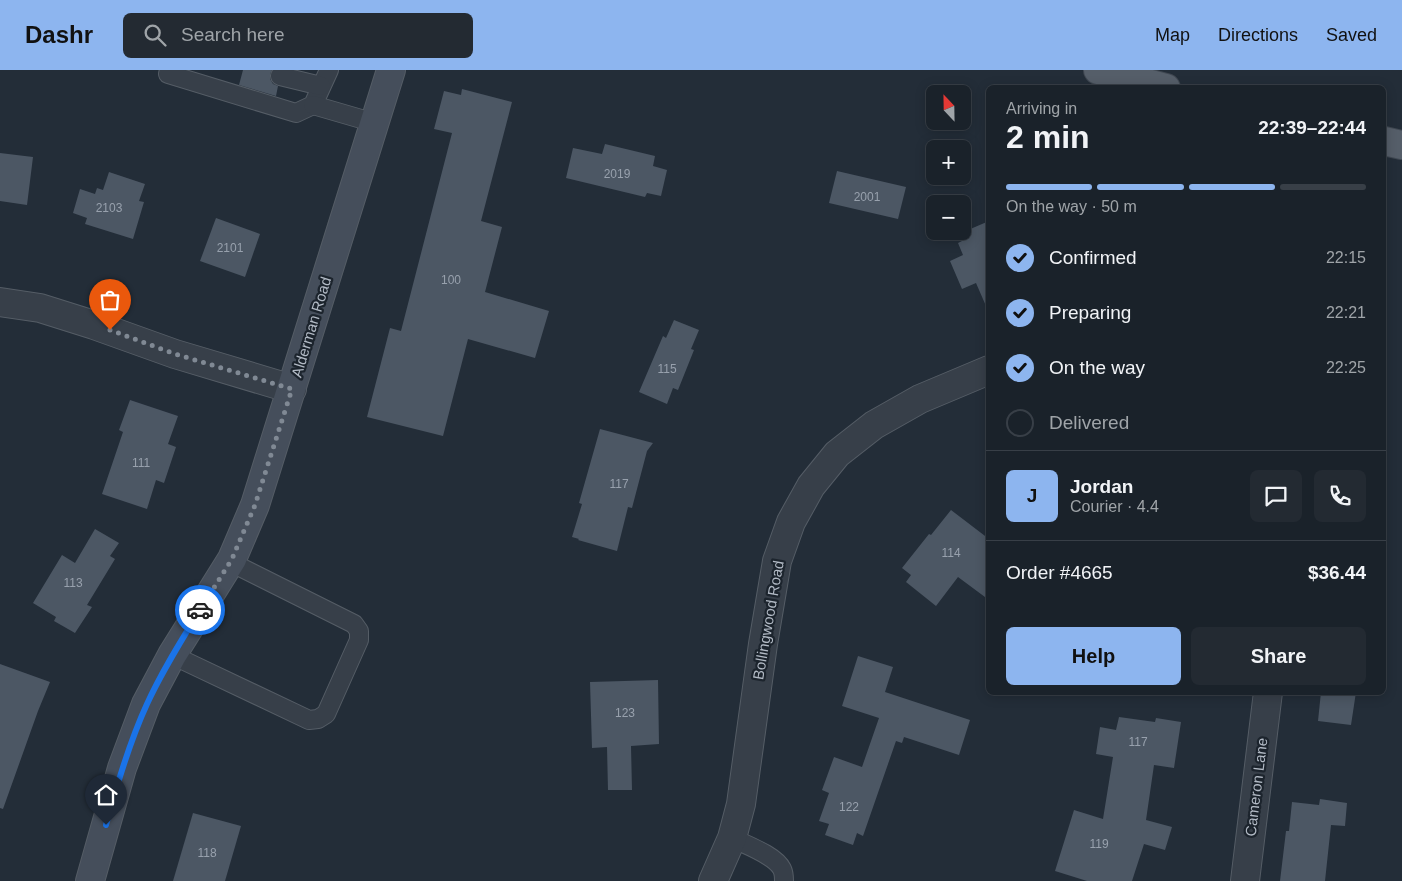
<!DOCTYPE html>
<meta charset="utf-8">
<style>
body{margin:0;font-family:Arial,sans-serif;background:#232a32;color:#f1f3f6;height:100vh;display:flex;flex-direction:column;font-size:19px;white-space:nowrap}
*{box-sizing:border-box;margin:0}
p{font-size:16px;color:#9fa4a8}
.icon{flex:none;width:28px;height:28px;fill:none;stroke:currentColor;stroke-width:2;stroke-linecap:round;stroke-linejoin:round}
.map{position:relative;flex:1;overflow:hidden}
.side{position:absolute;left:986px;top:15px;width:400px;height:610px;display:flex;flex-direction:column;background:#1a222a;border-radius:8px;box-shadow:0 2px 12px #0003,0 0 0 1px #383f47}
.side>*{flex:none}
.needle{width:32px;rotate:338deg}
.tools{position:absolute;left:926px;top:15px;display:grid;gap:10px}
.tools a{display:grid;place-items:center;width:45px;height:45px;border-radius:8px;background:#1a222a;box-shadow:0 2px 12px #0003,0 0 0 1px #383f47;font-size:25px}
.pin{position:absolute;display:grid;place-items:center;width:42px;height:42px;color:#fff;margin:-51px -21px;border-radius:50% 50% 50% 0;rotate:-45deg;box-shadow:0 0 5px #0007}
.pin .icon{rotate:45deg}
.courier{position:absolute;display:grid;place-items:center;width:50px;height:50px;margin:-25px;border:4px solid #1a73e8;border-radius:50%;background:#fff;color:#222;box-shadow:0 1px 6px #0007}
.summary em{font-style:normal;font-weight:600}
.summary div{display:flex;flex-direction:column-reverse}
.summary{display:flex;align-items:center;justify-content:space-between;height:85px;padding:0 20px}
h1{font-size:32px;font-weight:600;line-height:38px}
.bar{display:grid;grid-template-columns:repeat(4,1fr);gap:8px 5px;align-content:center;height:60px;padding:0 20px}
.bar i{height:6px;border-radius:4px;background:#383f47}
.bar .on{background:#8db5ef}
.bar p{grid-column:span 4}
.line{display:flex;align-items:center;gap:12px;padding:0 20px;border-top:1px solid #383f47}
.line div{flex:1}
.round{display:grid;place-items:center;flex:none;width:52px;height:52px;border-radius:8px;background:#232a32}
ol{padding:0 20px;list-style:none}
li{display:flex;align-items:center;gap:15px;height:55px}
li p{margin-inline-start:auto}
li .icon{padding:5px;border-radius:50%;background:#8db5ef;color:#111;stroke-width:4}
li:last-child{color:#9fa4a8}
li i{width:28px;height:28px;border:2px solid #383f47;border-radius:50%}
.button{display:flex;gap:10px;margin-top:auto;padding:10px 20px}
.button a{flex:1;height:58px;border-radius:8px;background:#8db5ef;color:#111;font-size:20px;font-weight:600;line-height:58px;text-align:center}
.button a+a{background:#232a32;color:#f1f3f6}
header{display:flex;align-items:center;gap:30px;box-sizing:border-box;height:70px;padding:0 25px;background:#8db5ef;color:#111}
header strong{font-size:24px}
nav{display:flex;gap:28px;margin-inline-start:auto;font-size:18px}
.search{width:350px;height:45px;background:#232a32;display:flex;align-items:center;gap:12px;box-sizing:border-box;padding:0 18px;border-radius:8px;color:#9fa4a8;font-size:19px}
.map>svg:first-child{display:block}
</style>
<header>
<strong>Dashr</strong>
<div class="search"><svg class="icon" aria-label="search" viewBox="0 0 24 24"><circle cx="10" cy="10" r="6"/><path d="M15 15l6 6"/></svg>Search here</div>
<nav><a>Map</a><a>Directions</a><a>Saved</a></nav>
</header>
<div class="map">
<svg width="1402" height="811" viewBox="0 0 1402 811">
<rect width="100%" height="100%" fill="#232d38"/>
<g fill="#4c5764">
<polygon points="243,0 272,0 270,4 270,9 273,14 278,16 276,26 239,15"/>
<polygon points="462,19 512,32 481,151 502,157 485,222 549,241 535,288 468,269 443,366 367,347 390,258 401,261 452,63 434,59 444,21 461,25"/>
<polygon points="605,74 655,86 653,96 667,100 661,126 647,123 645,127 566,108 573,78 602,84"/>
<polygon points="0,83 33,87 27,135 0,131"/>
<polygon points="837,101 906,117 898,149 829,133"/>
<polygon points="109,102 145,114 139,131 144,132 133,169 85,154 87,148 73,143 80,119 95,124 97,118 103,120"/>
<polygon points="216,148 260,164 245,207 200,191"/>
<polygon points="989,151 989,243 976,213 962,219 950,191 963,185 958,173 964,170 961,163"/>
<polygon points="674,250 699,260 691,279 694,280 678,320 673,318 667,334 639,322 663,266 666,268"/>
<polygon points="130,330 178,346 168,374 176,377 164,413 156,410 147,439 102,424 123,362 119,360"/>
<polygon points="600,359 653,373 647,381 632,438 628,437 617,481 578,470 579,469 572,467 582,434 579,433"/>
<polygon points="951,440 989,469 989,530 958,507 936,536 906,512 911,505 902,498 929,464 931,465"/>
<polygon points="95,459 119,473 110,486 115,489 87,535 92,537 75,563 54,551 56,547 33,533 62,485 75,493"/>
<polygon points="858,586 893,597 885,622 970,650 959,685 904,667 902,673 896,671 863,766 857,763 853,775 825,765 829,754 819,751 829,723 822,720 834,687 862,697 879,648 842,636"/>
<polygon points="0,594 50,612 38,641 3,739 0,738"/>
<polygon points="658,610 659,674 631,676 632,720 608,720 607,677 592,678 590,612"/>
<polygon points="1321,622 1356,622 1351,655 1318,651"/>
<polygon points="1119,647 1155,652 1156,648 1181,652 1174,698 1154,695 1146,750 1172,757 1165,780 1144,774 1132,811 1087,811 1055,801 1074,740 1103,749 1113,687 1096,684 1100,657 1116,660"/>
<polygon points="1320,729 1347,733 1345,756 1331,755 1325,811 1280,811 1286,761 1289,761 1292,732 1319,735"/>
<polygon points="193,743 241,756 225,811 173,811"/>
</g>
<g fill="none" stroke-linecap="round" stroke-linejoin="round">
<g stroke="#555d66" stroke-width="20">
<g id="lane">
<polyline points="169,0 168,4 296,43 313,35 329,0"/>
<polyline points="280,6 321,16"/>
<polyline points="313,35 375,53"/>
<polyline points="172,585 309,650 318,649 326,644 359,570 359,561 354,554 230,492"/>
<path d="M 732,768 C 746,775 775,785 782,799 C 784,803 784,807 784,811"/>
</g>
</g>
<g stroke="#555d66" stroke-width="30">
<g id="street">
<polyline points="0,232 40,238 94,255 175,284 292,319"/>
<polyline points="713,811 732,768 741,734 763,574 777,491 791,452 811,416 837,384 874,355 920,329 989,300"/>
<polyline points="1245,811 1268,622"/>
</g>
</g>
<g stroke="#555d66" stroke-width="30">
<polyline id="secondary" points="90,811 122,698 146,634 172,585 232,489 255,435 391,0"/>
</g>
<g stroke="#404852" stroke-width="30">
<g id="primary">
<polyline points="1098,0 1166,18"/>
<polyline points="1384,71 1402,75"/>
</g>
</g>
<use href="#lane" stroke="#373f49" stroke-width="18"/>
<use href="#street" stroke="#373f49" stroke-width="28"/>
<use href="#secondary" stroke="#454e5b" stroke-width="28"/>
<use href="#primary" stroke="#555e69" stroke-width="28"/>
</g>
<g fill="none" stroke-linecap="round" stroke-linejoin="round">
<polyline stroke="#808994" stroke-width="5" stroke-dasharray="0 9" points="110,260 175,284 292,319 255,435 232,489 200,540"/>
<path stroke="#1a73e8" stroke-width="6" d="M 106,755 C 117,714 129,673 147,634 C 162,601 181,571 200,540"/>
</g>
<g text-anchor="middle" dominant-baseline="central" stroke-width="4.5" stroke-linejoin="round" paint-order="stroke">
<g font-size="12" fill="#98a1ad">
<text x="617" y="104">2019</text>
<text x="867" y="127">2001</text>
<text x="109" y="138">2103</text>
<text x="230" y="178">2101</text>
<text x="451" y="210">100</text>
<text x="667" y="299">115</text>
<text x="141" y="393">111</text>
<text x="619" y="414">117</text>
<text x="951" y="483">114</text>
<text x="73" y="513">113</text>
<text x="625" y="643">123</text>
<text x="1138" y="672">117</text>
<text x="849" y="737">122</text>
<text x="1099" y="774">119</text>
<text x="207" y="783">118</text>
</g>
<g font-size="15" fill="#b2bac5" stroke="#1c242d">
<text transform="translate(311 257) rotate(-73)">Alderman Road</text>
<text transform="translate(768 550) rotate(-80)">Bollingwood Road</text>
<text transform="translate(1256 717) rotate(-83)">Cameron Lane</text>
</g>
</g>
</svg>
<div class="tools">
<a><svg class="needle" viewBox="-14 -14 28 28"><path d="M0-13l5 13h-10z" fill="#e53935"/><path d="M0 13l5-13h-10z" fill="#9fa4a8"/></svg></a>
<a>+</a>
<a>−</a>
</div>
<div class="pin" style="left:110px;top:260px;background:#ea580c"><svg class="icon" aria-label="bag" viewBox="0 0 24 24"><path d="M5 8h14l-1 12H6zM9 8a3 3 0 0 1 6 0"/></svg></div>
<div class="pin" style="left:106px;top:755px;background:#1f2937"><svg class="icon" aria-label="home" viewBox="0 0 24 24"><path d="M3 11l9-7 9 7M6 9v11h12V9"/></svg></div>
<div class="courier" style="left:200px;top:540px"><svg class="icon" aria-label="car" viewBox="0 0 24 24"><path d="M5 17H2v-5l4-1 3-4h7l3 4 3 1v5h-3M9 17h6M6 11h13"/><circle cx="7" cy="17" r="2"/><circle cx="17" cy="17" r="2"/></svg></div>
<section class="side">
<div class="summary"><div><h1>2 min</h1><p>Arriving in</p></div><em>22:39–22:44</em></div>
<div class="bar"><i class="on"></i><i class="on"></i><i class="on"></i><i></i><p>On the way · 50 m</p></div>
<ol>
<li><svg class="icon" aria-label="check" viewBox="0 0 24 24"><path d="M5 12l5 5 9-10"/></svg>Confirmed<p>22:15</p></li>
<li><svg class="icon" aria-label="check" viewBox="0 0 24 24"><path d="M5 12l5 5 9-10"/></svg>Preparing<p>22:21</p></li>
<li><svg class="icon" aria-label="check" viewBox="0 0 24 24"><path d="M5 12l5 5 9-10"/></svg>On the way<p>22:25</p></li>
<li><i></i>Delivered</li>
</ol>
<div class="line" style="height:90px"><b class="round" style="background:#8db5ef;color:#111">J</b><div><b>Jordan</b><p>Courier · 4.4</p></div><a class="round"><svg class="icon" aria-label="chat" viewBox="0 0 24 24"><path d="M4 5h16v11H9l-5 4z"/></svg></a><a class="round"><svg class="icon" aria-label="phone" viewBox="0 0 24 24"><path d="M5 4h4l2 5-3 2q2 4 5 5l2-3 5 2v4C11 20 4 13 5 4z"/></svg></a></div>
<div class="line" style="height:65px"><div>Order #4665</div><b>$36.44</b></div>
<div class="button"><a>Help</a><a>Share</a></div>
</section>
</div>
